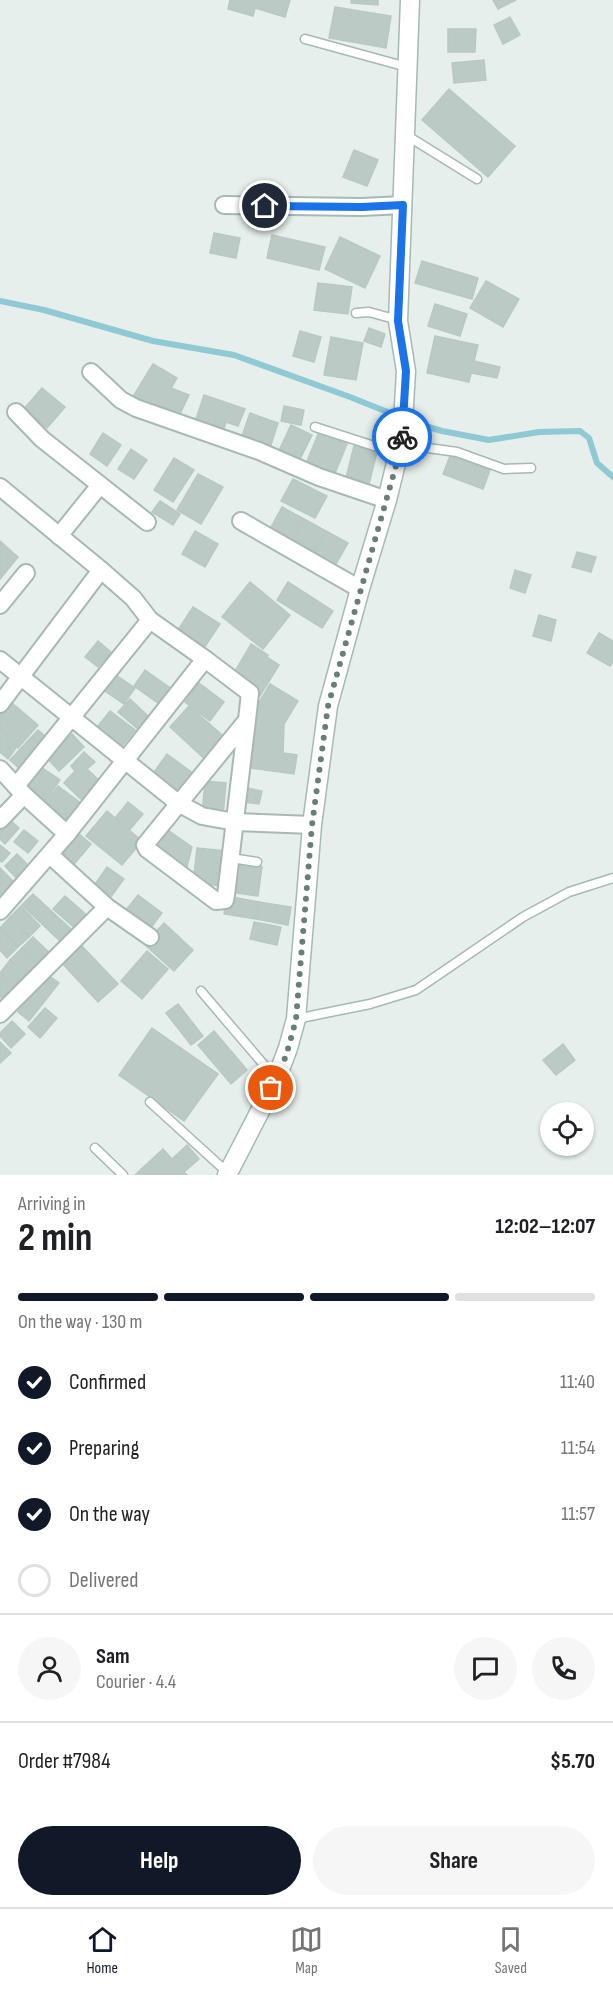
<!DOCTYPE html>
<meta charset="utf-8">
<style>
body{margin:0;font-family:"Sofia Sans Condensed",sans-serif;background:#f6f6f6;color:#202124;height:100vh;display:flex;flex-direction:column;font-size:22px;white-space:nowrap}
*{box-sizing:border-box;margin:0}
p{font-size:20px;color:#757577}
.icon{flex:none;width:33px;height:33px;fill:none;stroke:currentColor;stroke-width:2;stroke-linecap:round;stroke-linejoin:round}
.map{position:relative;height:1175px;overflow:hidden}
.sheet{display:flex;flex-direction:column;background:#fff;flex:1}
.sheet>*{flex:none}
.buttons{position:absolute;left:540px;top:1102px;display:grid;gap:12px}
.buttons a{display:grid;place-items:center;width:54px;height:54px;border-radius:50%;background:#fff;box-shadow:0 2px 4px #0004;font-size:30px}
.pin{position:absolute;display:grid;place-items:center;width:51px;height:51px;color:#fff;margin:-26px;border:3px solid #fff;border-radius:50%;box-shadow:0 2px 6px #0007}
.courier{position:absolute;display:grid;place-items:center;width:60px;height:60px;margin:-30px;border:4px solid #1a73e8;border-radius:50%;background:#fff;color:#222;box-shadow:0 2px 8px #0007}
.overview em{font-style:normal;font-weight:700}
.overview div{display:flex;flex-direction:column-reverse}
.overview{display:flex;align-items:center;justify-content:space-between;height:102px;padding:0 18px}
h1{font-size:39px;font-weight:700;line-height:45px}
.bar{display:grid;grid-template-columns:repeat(4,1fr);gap:9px 6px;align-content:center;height:72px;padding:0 18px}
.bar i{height:8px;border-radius:4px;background:#e0e0e0}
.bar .selected{background:#111827}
.bar p{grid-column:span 4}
.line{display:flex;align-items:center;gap:15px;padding:0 18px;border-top:2px solid #e0e0e0}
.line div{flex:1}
.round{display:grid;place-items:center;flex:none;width:63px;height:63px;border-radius:32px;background:#f6f6f6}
ol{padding:0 18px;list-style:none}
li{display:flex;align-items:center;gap:18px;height:66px}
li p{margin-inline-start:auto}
li .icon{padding:6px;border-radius:50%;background:#111827;color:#fff;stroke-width:4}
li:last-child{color:#757577}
li i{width:33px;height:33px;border:3px solid #e0e0e0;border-radius:50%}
.action{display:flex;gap:12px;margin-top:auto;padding:12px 18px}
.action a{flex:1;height:69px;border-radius:36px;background:#111827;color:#fff;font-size:24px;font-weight:700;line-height:69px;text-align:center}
.action a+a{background:#f6f6f6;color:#202124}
.tabs{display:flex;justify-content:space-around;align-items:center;height:84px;border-top:2px solid #e0e0e0;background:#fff;font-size:16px;color:#757577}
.tabs a{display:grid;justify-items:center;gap:3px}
.tabs .selected{color:#111827}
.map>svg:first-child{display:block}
</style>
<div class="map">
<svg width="613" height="1175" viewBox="0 0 613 1175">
<rect width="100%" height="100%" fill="#e6efeb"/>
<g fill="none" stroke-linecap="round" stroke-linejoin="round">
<polyline stroke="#8ec9d4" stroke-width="6" points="0,301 44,310 153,341 234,355 350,397 415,423 442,431 489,440 539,432 580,431 589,438 597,463 613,477"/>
</g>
<g fill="#bbcac4" stroke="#b8c9c2" stroke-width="1.5">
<polygon points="230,0 290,0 285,17 255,8 253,16 228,9"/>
<polygon points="351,0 378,0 378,5 351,3"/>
<polygon points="493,0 516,0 498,9"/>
<polygon points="335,7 391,16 386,48 329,38"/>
<polygon points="510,17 520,35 503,44 494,25"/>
<polygon points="448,29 476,29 475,52 448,52"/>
<polygon points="484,60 486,80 454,83 452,63"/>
<polygon points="449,89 515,146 488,177 422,120"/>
<polygon points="354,150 378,160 367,186 343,177"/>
<polygon points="214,233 240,238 236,258 210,253"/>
<polygon points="272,235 325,247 319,270 267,258"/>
<polygon points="340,237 380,256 365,288 325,269"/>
<polygon points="422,261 478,278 472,299 415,283"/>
<polygon points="486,281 519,299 503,327 470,308"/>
<polygon points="318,283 352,287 348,314 314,310"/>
<polygon points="435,304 467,314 460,336 428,326"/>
<polygon points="369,328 385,334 381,347 364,341"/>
<polygon points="300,331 321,337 314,362 293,356"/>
<polygon points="435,336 478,345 474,361 500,367 497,378 471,373 469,382 427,373"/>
<polygon points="331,337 363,343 356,380 324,375"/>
<polygon points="153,364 177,378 171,388 189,395 179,416 132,398"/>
<polygon points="42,388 65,407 47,428 24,409"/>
<polygon points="204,395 245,409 238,426 226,422 222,435 194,425"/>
<polygon points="284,406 304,410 301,425 281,421"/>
<polygon points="250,413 278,423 270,448 241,439"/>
<polygon points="291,425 312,435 297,465 277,455"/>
<polygon points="319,432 347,444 333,478 305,466"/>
<polygon points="103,433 121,445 107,466 90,454"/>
<polygon points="354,446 377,452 368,488 345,482"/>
<polygon points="131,449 147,460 134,479 118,469"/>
<polygon points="450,456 490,470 483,489 443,474"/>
<polygon points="174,458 194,470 173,502 154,490"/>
<polygon points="198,474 223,487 201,524 177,510"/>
<polygon points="293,479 327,496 315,518 281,501"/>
<polygon points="160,501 180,514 173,525 152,512"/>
<polygon points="282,507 304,519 290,545 268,533"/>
<polygon points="304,519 326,531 311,557 290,545"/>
<polygon points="195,531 218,544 205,567 182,554"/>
<polygon points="326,531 348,543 333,569 311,557"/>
<polygon points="0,541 18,557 0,579"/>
<polygon points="577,552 596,557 591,572 572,567"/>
<polygon points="515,570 531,575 525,593 510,588"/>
<polygon points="250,582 290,615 263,649 222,617"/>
<polygon points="288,582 333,611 322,628 277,600"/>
<polygon points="193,607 220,624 200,654 174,636"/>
<polygon points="539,615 556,620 551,641 533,636"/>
<polygon points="599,633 613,641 613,662 610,666 587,653"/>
<polygon points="98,641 111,652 98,667 85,657"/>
<polygon points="251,644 268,655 267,657 279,665 260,696 244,687 248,680 234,673"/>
<polygon points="145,670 173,690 162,706 134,686"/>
<polygon points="110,671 135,688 124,704 99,687"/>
<polygon points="199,683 224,702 210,721 185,702"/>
<polygon points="270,684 298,701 284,724 283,753 297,755 294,774 244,767 248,721"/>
<polygon points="130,699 150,718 139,730 118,712"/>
<polygon points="11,702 38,725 18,748 0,733 0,715"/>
<polygon points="189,706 229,741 209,763 170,727"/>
<polygon points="110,711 135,730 119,750 94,731"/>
<polygon points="38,730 51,741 23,772 10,760"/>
<polygon points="72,734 84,747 59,771 47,758"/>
<polygon points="0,735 16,748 8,759 0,752"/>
<polygon points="84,752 95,762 87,769 103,784 85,803 64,783 75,771 71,766"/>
<polygon points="167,754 194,774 178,795 152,775"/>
<polygon points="41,767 60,780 42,805 23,791"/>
<polygon points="205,781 226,783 223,816 202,815"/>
<polygon points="58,786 86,807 70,828 42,807"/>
<polygon points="247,788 262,791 259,804 244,802"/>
<polygon points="128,802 143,814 126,834 112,822"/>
<polygon points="107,811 142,841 122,865 86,836"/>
<polygon points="10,820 19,828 5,844 0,839 0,831"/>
<polygon points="165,828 192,847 185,874 150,849"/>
<polygon points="24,830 38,841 28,853 14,842"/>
<polygon points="78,833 91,844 70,869 57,858"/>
<polygon points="0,845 10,853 2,862 0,861"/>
<polygon points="197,848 226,851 222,886 193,883"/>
<polygon points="17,854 34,871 21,883 5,866"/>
<polygon points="235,863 262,867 258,896 230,892"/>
<polygon points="107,867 124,879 107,902 91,890"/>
<polygon points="0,868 15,883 2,896 0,893"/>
<polygon points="33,894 74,932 63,944 22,905"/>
<polygon points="138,895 162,913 147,933 123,914"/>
<polygon points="65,896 89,917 77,930 53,909"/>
<polygon points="227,896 259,902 256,919 224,914"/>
<polygon points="259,902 291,907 288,925 256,919"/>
<polygon points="21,906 40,926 29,937 10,917"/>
<polygon points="10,917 29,937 18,947 0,928"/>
<polygon points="254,922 281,927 277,945 250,939"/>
<polygon points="164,923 193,950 174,971 144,944"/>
<polygon points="0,928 18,947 7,958 0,950"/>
<polygon points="33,937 53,956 42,968 22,948"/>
<polygon points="81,945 118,984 98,1002 62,963"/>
<polygon points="22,948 42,968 30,979 10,960"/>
<polygon points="147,951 168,969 142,999 121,981"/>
<polygon points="10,960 30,979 19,991 0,973"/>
<polygon points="0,973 19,991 7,1004 0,996"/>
<polygon points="48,975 59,983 29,1021 18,1012"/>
<polygon points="178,1004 203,1036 191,1045 166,1013"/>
<polygon points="45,1008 57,1018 40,1038 28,1027"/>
<polygon points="12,1021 25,1034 11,1048 0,1036 0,1033"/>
<polygon points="152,1028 218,1074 184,1121 119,1075"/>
<polygon points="214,1031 247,1070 231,1084 198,1045"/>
<polygon points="0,1042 11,1053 0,1063"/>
<polygon points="563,1044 575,1060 556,1075 543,1060"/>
<polygon points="187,1145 199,1159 184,1172 187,1175 136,1174 163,1149 172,1159"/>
</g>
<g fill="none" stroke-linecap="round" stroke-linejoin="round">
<g stroke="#a8b8b2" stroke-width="11">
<g id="lane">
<polyline points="305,39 407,67"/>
<polyline points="406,135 477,179"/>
<polyline points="356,313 369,312 398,320"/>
<polyline points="315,427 399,454"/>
<polyline points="402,439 428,448 457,452 504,469 531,468"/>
<polyline points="231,858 257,862"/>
<polyline points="201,991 276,1079"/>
<polyline points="296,1019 370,1004 416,990 523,917 569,892 613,878"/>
<polyline points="150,1102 228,1173"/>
<polyline points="95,1148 123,1175"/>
</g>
</g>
<g stroke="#a8b8b2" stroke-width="20">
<g id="street">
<polyline points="224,205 362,207 403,205"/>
<polyline points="91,372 121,400 136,408 259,451 319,477 387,500"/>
<polyline points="16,412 42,439 147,522"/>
<polyline points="0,487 101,570"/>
<polyline points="241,521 360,589"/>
<polyline points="59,536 100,485"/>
<polyline points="0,605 26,573"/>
<polyline points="150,620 205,659 250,693 247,720 226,895 225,900 216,901 147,849 145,845 247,720"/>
<polyline points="0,660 178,803 202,816 235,822 312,825"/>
<polyline points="0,704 101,570 133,598 150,620 16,786"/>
<polyline points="0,769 24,795 67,834 0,911"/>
<polyline points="0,820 24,795"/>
<polyline points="67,834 205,659"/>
<polyline points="50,855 107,907 150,937"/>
<polyline points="0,1014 107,907"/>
</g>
</g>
<g stroke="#a4bbb3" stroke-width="21">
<polyline id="secondary" points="227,1175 276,1080 288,1048 296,1019 312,825 328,706 360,589 387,500 402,439 406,371 398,321 410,0"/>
</g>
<use href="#lane" stroke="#fff" stroke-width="8"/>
<use href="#street" stroke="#fff" stroke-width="16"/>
<use href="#secondary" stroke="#fff" stroke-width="18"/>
</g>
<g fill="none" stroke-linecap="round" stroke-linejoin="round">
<path stroke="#687f78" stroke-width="6" stroke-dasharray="0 10.8" d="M 271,1088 C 284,1068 290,1042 296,1019 L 312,825 L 328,706 L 399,455 L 402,437"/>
<polyline stroke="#1a73e8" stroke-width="8" points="265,206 362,207 403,205 398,321 406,371 402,437"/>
</g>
</svg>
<div class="buttons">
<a><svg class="icon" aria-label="locate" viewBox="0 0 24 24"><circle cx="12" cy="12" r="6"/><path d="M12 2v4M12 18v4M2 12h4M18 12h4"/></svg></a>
</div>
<div class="pin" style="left:271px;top:1088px;background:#ea580c"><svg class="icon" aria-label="bag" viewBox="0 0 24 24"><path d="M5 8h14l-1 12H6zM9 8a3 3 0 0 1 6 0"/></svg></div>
<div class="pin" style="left:265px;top:206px;background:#1f2937"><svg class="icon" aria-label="home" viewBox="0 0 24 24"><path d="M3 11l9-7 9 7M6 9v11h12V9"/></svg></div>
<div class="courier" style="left:402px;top:437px"><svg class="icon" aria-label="bike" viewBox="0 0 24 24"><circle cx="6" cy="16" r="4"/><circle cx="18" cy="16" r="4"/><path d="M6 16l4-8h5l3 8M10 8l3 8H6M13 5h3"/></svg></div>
</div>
<section class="sheet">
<div class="overview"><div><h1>2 min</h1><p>Arriving in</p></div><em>12:02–12:07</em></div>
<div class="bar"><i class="selected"></i><i class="selected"></i><i class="selected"></i><i></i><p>On the way · 130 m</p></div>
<ol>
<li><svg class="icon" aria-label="check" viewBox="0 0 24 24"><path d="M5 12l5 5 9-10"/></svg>Confirmed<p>11:40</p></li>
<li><svg class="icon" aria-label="check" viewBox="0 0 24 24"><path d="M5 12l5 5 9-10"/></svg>Preparing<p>11:54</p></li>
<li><svg class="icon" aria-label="check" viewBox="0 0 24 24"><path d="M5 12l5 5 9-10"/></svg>On the way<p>11:57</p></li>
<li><i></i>Delivered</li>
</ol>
<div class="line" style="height:108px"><a class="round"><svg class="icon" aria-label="person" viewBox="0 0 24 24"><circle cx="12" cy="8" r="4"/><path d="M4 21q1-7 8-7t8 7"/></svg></a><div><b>Sam</b><p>Courier · 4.4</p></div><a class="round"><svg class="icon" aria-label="chat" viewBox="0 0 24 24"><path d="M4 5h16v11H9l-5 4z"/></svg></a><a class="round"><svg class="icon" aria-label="phone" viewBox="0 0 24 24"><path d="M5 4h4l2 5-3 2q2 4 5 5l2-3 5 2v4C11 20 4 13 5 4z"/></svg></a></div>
<div class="line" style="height:78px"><div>Order #7984</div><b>$5.70</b></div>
<div class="action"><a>Help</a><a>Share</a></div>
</section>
<nav class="tabs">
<a class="selected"><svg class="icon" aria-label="home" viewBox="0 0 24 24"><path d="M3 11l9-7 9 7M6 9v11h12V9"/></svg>Home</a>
<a><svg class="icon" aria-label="map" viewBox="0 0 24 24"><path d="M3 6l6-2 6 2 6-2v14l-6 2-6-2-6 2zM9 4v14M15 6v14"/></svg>Map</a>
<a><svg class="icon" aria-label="saved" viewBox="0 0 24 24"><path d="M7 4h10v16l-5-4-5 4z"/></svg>Saved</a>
</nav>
